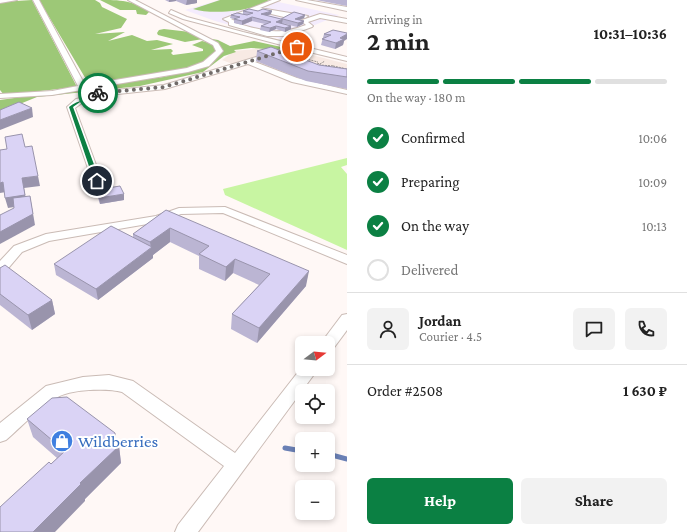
<!DOCTYPE html>
<meta charset="utf-8">
<style>
body{margin:0;font-family:"Crimson Pro",serif;background:#f2f2f2;color:#222;height:100vh;display:flex;flex-direction:column;font-size:15px;white-space:nowrap}
*{box-sizing:border-box;margin:0}
p{font-size:13px;color:#767676}
.icon{flex:none;width:22px;height:22px;fill:none;stroke:currentColor;stroke-width:2;stroke-linecap:round;stroke-linejoin:round}
.map{position:relative;flex:1;overflow:hidden}
.panel{display:flex;flex-direction:column;background:#fff;width:340px}
.panel>*{flex:none}
.needle{width:26px;rotate:74deg}
.buttons{position:absolute;left:295px;top:336px;display:grid;gap:8px}
.buttons a{display:grid;place-items:center;width:40px;height:40px;border-radius:6px;background:#fff;box-shadow:0 2px 6px #0003;font-size:20px}
.pin{position:absolute;display:grid;place-items:center;width:34px;height:34px;color:#fff;margin:-17px;border:2px solid #fff;border-radius:50%;box-shadow:0 1px 4px #0007}
.courier{position:absolute;display:grid;place-items:center;width:40px;height:40px;margin:-20px;border:3px solid #0b8043;border-radius:50%;background:#fff;color:#222;box-shadow:0 1px 5px #0007}
.head em{font-style:normal;font-weight:700}
.head div{display:flex;flex-direction:column-reverse}
.head{display:flex;align-items:center;justify-content:space-between;height:68px;padding:0 20px}
h1{font-size:26px;font-weight:700;line-height:30px}
.bar{display:grid;grid-template-columns:repeat(4,1fr);gap:6px 4px;align-content:center;height:48px;padding:0 20px}
.bar i{height:5px;border-radius:3px;background:#e0e0e0}
.bar .on{background:#0b8043}
.bar p{grid-column:span 4}
.line{display:flex;align-items:center;gap:10px;padding:0 20px;border-top:1px solid #e0e0e0}
.line div{flex:1}
.round{display:grid;place-items:center;flex:none;width:42px;height:42px;border-radius:6px;background:#f2f2f2}
ol{padding:0 20px;list-style:none}
li{display:flex;align-items:center;gap:12px;height:44px}
li p{margin-inline-start:auto}
li .icon{padding:4px;border-radius:50%;background:#0b8043;color:#fff;stroke-width:4}
li:last-child{color:#767676}
li i{width:22px;height:22px;border:2px solid #e0e0e0;border-radius:50%}
.primary-button{display:flex;gap:8px;margin-top:auto;padding:8px 20px}
.primary-button a{flex:1;height:46px;border-radius:6px;background:#0b8043;color:#fff;font-size:16px;font-weight:700;line-height:46px;text-align:center}
.primary-button a+a{background:#f2f2f2;color:#222}
main{display:flex;flex:1;min-height:0}
.map>svg:first-child{display:block}
</style>
<main>
<div class="map">
<svg width="347" height="532" viewBox="0 0 347 532">
<rect width="100%" height="100%" fill="#fff8f6"/>
<polygon fill="#f8eae4" points="257,49 282,51 289,49 347,64 347,94 305,85 248,64 238,66 222,60 234,51"/>
<polygon fill="#f4ecfd" points="219,0 269,0 339,15 281,39 215,21 185,10"/>
<polygon fill="#c8f5a2" points="347,158 347,165 341,167 347,174 347,250 225,195 223,189"/>
<g fill="#9dc877">
<polygon points="32,0 77,87 4,95 0,90 0,2"/>
<polygon points="39,0 95,0 100,3 102,7 127,19 121,28 95,34 125,32 108,41 132,35 147,41 157,40 173,44 151,50 171,49 173,51 171,53 173,55 203,51 203,49 192,45 202,41 214,44 218,50 201,67 90,86"/>
<path d="M 100,0 C 119,0 134,0 149,12 L 146,15 L 137,14 L 136,10 L 120,10 Z"/>
<path d="M 220,0 L 267,0 L 270,1 C 252,11 213,15 193,9 Z"/>
<polygon points="164,29 190,32 203,39 185,42 158,35 157,33 159,30"/>
<polygon points="212,39 218,40 230,46 254,41 286,48 282,50 251,48 234,50 236,52 224,56 203,72 140,86 37,97 0,112 0,100 163,77 191,71 222,51 209,40"/>
</g>
<g fill="none" stroke-linecap="round" stroke-linejoin="round">
<g stroke="#6a80b5" stroke-width="5">
<polyline points="285,448 302,451"/>
<polyline points="328,454 347,459"/>
</g>
<g stroke="#cabbb5" stroke-width="2">
<g id="minor">
<polygon points="0,0 17,0 0,3"/>
<polygon points="33,0 39,0 85,85 187,68 203,62 216,51 213,45 128,0 135,0 218,43 223,51 209,66 188,72 52,95 0,98 0,94 52,91 78,86"/>
<path d="M 272,0 L 280,0 L 260,8 L 308,16 L 305,18 L 293,16 L 284,17 L 254,10 L 231,19 L 235,21 L 235,23 C 265,31 276,36 306,25 L 301,21 L 302,20 L 320,14 L 347,19 L 347,23 L 320,18 L 308,22 L 313,26 L 312,27 L 287,36 L 267,36 L 229,25 L 229,22 L 223,19 Z"/>
<polygon points="296,0 307,0 347,7 347,11"/>
<polygon points="171,10 187,17 243,32 347,57 347,61 297,49 255,62 297,78 347,90 347,94 292,82 248,64 165,89 99,96 97,100 82,103 75,108 102,181 97,184 93,183 67,107 76,99 91,96 96,92 164,85 289,47 183,19 169,13"/>
<polygon points="225,207 347,255 347,264 223,213 181,214 159,222 49,241 22,252 5,272 0,273 0,261 14,246 46,234 156,216 179,208"/>
<polygon points="347,314 347,330 333,349 328,351 328,343 321,343 342,315"/>
<path d="M 302,367 L 302,369 L 318,369 L 198,532 L 175,532 L 178,525 L 224,466 L 122,392 C 107,388 70,389 56,398 C 38,409 22,426 6,440 L 0,442 L 0,423 L 46,386 L 83,377 L 109,375 L 133,381 L 235,453 Z"/>
</g>
</g>
<g stroke="#968f8d" stroke-width="1" stroke-dasharray="2 1" stroke-linecap="butt">
<polyline points="294,56 318,62"/>
<polyline points="317,63 320,64 325,61"/>
<polyline points="319,65 334,66"/>
<polyline points="333,66 347,69"/>
</g>
<use href="#minor" fill="#fff" fill-rule="evenodd"/>
</g>
<g fill="#bbb5d3">
<polygon points="165,0 197,0 197,3 186,5 176,1 169,2"/>
<polygon points="316,0 347,0 347,6"/>
<polygon points="243,11 271,14 267,16 281,19 305,15 304,18 300,20 304,21 303,24 297,27 282,23 291,26 291,29 285,32 276,29 269,32 260,30 261,26 265,24 252,21 242,25 234,23 234,19 230,18 231,15 243,14"/>
<polygon points="333,30 344,41 343,45 335,49 321,45 324,34"/>
<polygon points="257,51 319,65 347,69 347,89 306,81 256,61"/>
<polygon points="96,190 124,200 100,204 97,195"/>
<polygon points="166,210 306,286 257,343 231,329 232,314 259,285 233,273 225,281 199,269 199,256 170,242 153,255 153,258 98,300 56,275 54,264 133,238 133,234"/>
<polygon points="0,268 52,300 55,314 32,330 0,305"/>
<polygon points="27,419 116,443 119,446 121,463 85,499 85,501 51,464 57,458 33,437"/>
</g>
<g fill="#9994ac">
<polygon points="169,0 176,0 176,1 169,2"/>
<polygon points="187,0 197,0 197,3 186,5"/>
<polygon points="272,11 271,14 261,18 261,14"/>
<polygon points="305,15 304,18 294,22 295,19"/>
<polygon points="252,17 252,21 242,25 242,21"/>
<polygon points="283,19 282,23 276,26 276,22"/>
<polygon points="304,21 303,24 297,27 298,23"/>
<polygon points="276,26 276,29 269,32 270,28"/>
<polygon points="291,26 291,29 285,32 285,28"/>
<polygon points="347,34 347,39 344,41 343,45 335,49 336,43 340,38"/>
<polygon points="32,108 33,117 0,130 0,120"/>
<polygon points="38,176 40,186 24,188 27,205 8,208 5,198 22,178"/>
<polygon points="3,182 6,192 0,193 0,183"/>
<polygon points="124,194 124,200 100,204 99,198"/>
<polygon points="30,196 35,225 0,244 0,232"/>
<polygon points="170,228 170,242 153,255 153,258 98,300 96,289 151,248 150,242"/>
<polygon points="235,259 233,273 225,281 226,267"/>
<polygon points="309,271 306,286 257,343 259,328"/>
<polygon points="52,300 55,314 32,330 28,315"/>
<polygon points="115,433 117,448 119,446 121,463 85,499 85,501 55,532 33,532 80,483 115,442"/>
</g>
<g fill="#dad3f5" stroke="#9994ac">
<polygon points="249,9 258,11 263,9 272,11 261,14 281,19 294,12 305,15 295,19 304,21 298,23 283,19 276,22 291,26 285,28 276,26 270,28 261,26 271,22 252,17 242,21 234,19 240,17 231,15 237,13 247,15 253,13 243,11"/>
<polygon points="333,30 347,33 347,34 340,38 344,39 336,43 322,39 331,35 324,34"/>
<polygon points="271,47 319,65 347,69 347,77 308,71 257,51"/>
<polygon points="19,102 32,108 0,120 0,110"/>
<polygon points="22,134 25,147 32,146 38,176 22,178 25,195 5,198 3,182 0,183 0,150 7,149 5,137"/>
<polygon points="120,186 124,194 99,198 96,190"/>
<polygon points="30,196 33,214 0,232 0,215 14,208 13,198"/>
<polygon points="166,210 309,271 259,328 232,314 270,274 235,259 226,267 199,254 209,246 170,228 150,242 133,234"/>
<polygon points="111,226 152,247 96,289 54,264"/>
<polygon points="5,265 52,300 28,315 0,294 0,268"/>
<polygon points="67,397 115,433 115,442 119,446 80,483 81,484 33,532 0,532 0,507 49,462 51,464 65,451 27,419 52,398"/>
</g>
<path fill="#0b8043" d="M 97,93 L 100,93 L 96,99 L 80,102 L 73,107 L 100,181 L 97,183 L 94,181 L 69,107 C 78,99 90,101 97,93 Z"/>
<g fill="none" stroke-linecap="round" stroke-linejoin="round">
<polyline stroke="#716b69" stroke-width="4" stroke-dasharray="0 7.2" points="98,93 164,87 297,47"/>
</g>
<defs>
<g id="shop-disc" transform="scale(1.15)"><circle r="9.5" fill="#3f7fe0" stroke="#fff"/><path d="M-5-2.5h2.3a2.7 3.5 0 0 1 5.4 0H5L5.5 6h-11ZM-1.5-2.5h3a1.5 2.3 0 0 0-3 0Z" fill="#fff"/></g>
</defs>
<g fill-rule="evenodd">
<use href="#shop-disc" x="62" y="441"/>
</g>
<g text-anchor="middle" dominant-baseline="central" stroke-width="4" stroke-linejoin="round" paint-order="stroke">
<g font-size="17" fill="#366cbe" stroke="#fff" text-anchor="start">
<text x="78" y="441">Wildberries</text>
</g>
</g>
</svg>
<div class="buttons">
<a><svg class="needle" viewBox="-14 -14 28 28"><path d="M0-13l5 13h-10z" fill="#e53935"/><path d="M0 13l5-13h-10z" fill="#767676"/></svg></a>
<a><svg class="icon" aria-label="locate" viewBox="0 0 24 24"><circle cx="12" cy="12" r="6"/><path d="M12 2v4M12 18v4M2 12h4M18 12h4"/></svg></a>
<a>+</a>
<a>−</a>
</div>
<div class="pin" style="left:297px;top:47px;background:#ea580c"><svg class="icon" aria-label="bag" viewBox="0 0 24 24"><path d="M5 8h14l-1 12H6zM9 8a3 3 0 0 1 6 0"/></svg></div>
<div class="pin" style="left:97px;top:181px;background:#1f2937"><svg class="icon" aria-label="home" viewBox="0 0 24 24"><path d="M3 11l9-7 9 7M6 9v11h12V9"/></svg></div>
<div class="courier" style="left:98px;top:93px"><svg class="icon" aria-label="bike" viewBox="0 0 24 24"><circle cx="6" cy="16" r="4"/><circle cx="18" cy="16" r="4"/><path d="M6 16l4-8h5l3 8M10 8l3 8H6M13 5h3"/></svg></div>
</div>
<section class="panel">
<div class="head"><div><h1>2 min</h1><p>Arriving in</p></div><em>10:31–10:36</em></div>
<div class="bar"><i class="on"></i><i class="on"></i><i class="on"></i><i></i><p>On the way · 180 m</p></div>
<ol>
<li><svg class="icon" aria-label="check" viewBox="0 0 24 24"><path d="M5 12l5 5 9-10"/></svg>Confirmed<p>10:06</p></li>
<li><svg class="icon" aria-label="check" viewBox="0 0 24 24"><path d="M5 12l5 5 9-10"/></svg>Preparing<p>10:09</p></li>
<li><svg class="icon" aria-label="check" viewBox="0 0 24 24"><path d="M5 12l5 5 9-10"/></svg>On the way<p>10:13</p></li>
<li><i></i>Delivered</li>
</ol>
<div class="line" style="height:72px"><a class="round"><svg class="icon" aria-label="person" viewBox="0 0 24 24"><circle cx="12" cy="8" r="4"/><path d="M4 21q1-7 8-7t8 7"/></svg></a><div><b>Jordan</b><p>Courier · 4.5</p></div><a class="round"><svg class="icon" aria-label="chat" viewBox="0 0 24 24"><path d="M4 5h16v11H9l-5 4z"/></svg></a><a class="round"><svg class="icon" aria-label="phone" viewBox="0 0 24 24"><path d="M5 4h4l2 5-3 2q2 4 5 5l2-3 5 2v4C11 20 4 13 5 4z"/></svg></a></div>
<div class="line" style="height:52px"><div>Order #2508</div><b>1 630 ₽</b></div>
<div class="primary-button"><a>Help</a><a>Share</a></div>
</section>
</main>
